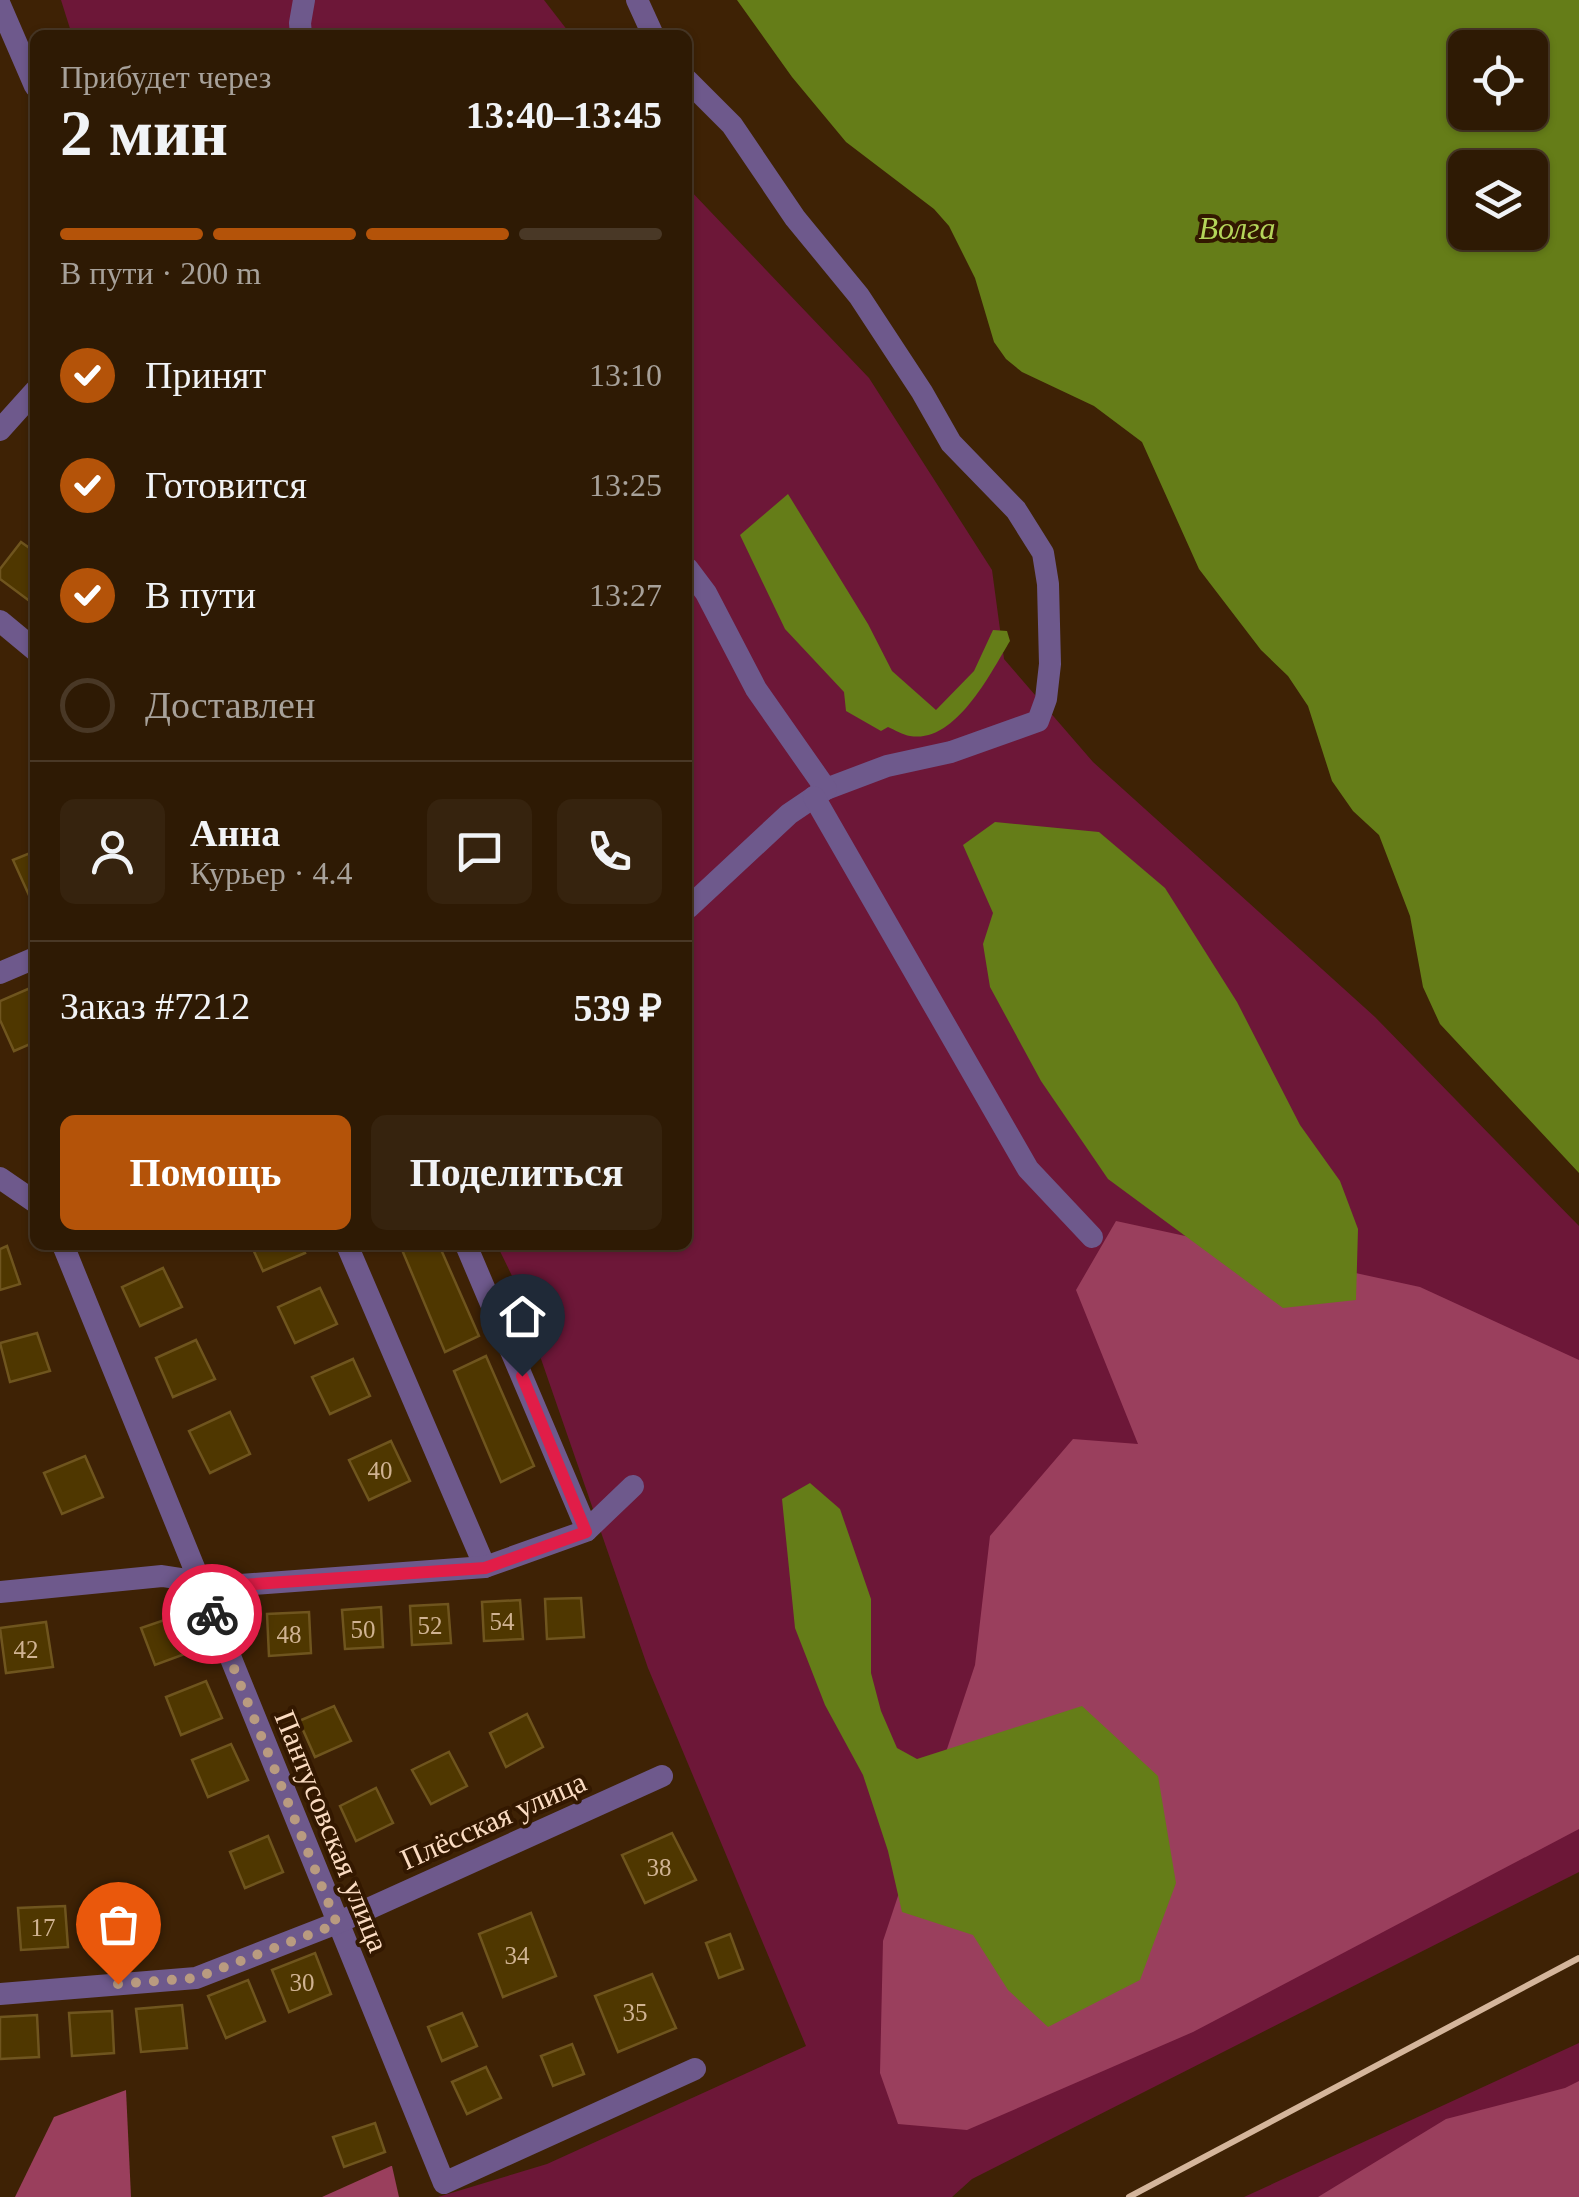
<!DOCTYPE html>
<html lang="ru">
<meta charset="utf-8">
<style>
body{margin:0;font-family:Georgia,serif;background:#36230e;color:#f1f3f6;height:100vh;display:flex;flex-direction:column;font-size:38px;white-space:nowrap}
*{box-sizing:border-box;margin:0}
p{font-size:32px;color:#a7a19a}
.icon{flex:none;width:55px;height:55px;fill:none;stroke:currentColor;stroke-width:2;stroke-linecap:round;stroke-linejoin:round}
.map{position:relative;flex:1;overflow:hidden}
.details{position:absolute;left:30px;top:30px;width:662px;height:1220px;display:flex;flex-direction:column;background:#2e1a04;border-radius:15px;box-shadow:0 2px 8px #0004,0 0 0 2px #493826}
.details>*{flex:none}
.buttons{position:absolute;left:1448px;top:30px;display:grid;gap:20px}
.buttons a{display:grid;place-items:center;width:100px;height:100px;border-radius:15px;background:#2e1a04;box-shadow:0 2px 8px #0004,0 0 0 2px #493826;font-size:50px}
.pin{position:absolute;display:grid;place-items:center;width:85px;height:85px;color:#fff;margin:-102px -42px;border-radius:50% 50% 50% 0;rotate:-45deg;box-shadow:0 0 10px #0007}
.pin .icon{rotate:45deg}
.courier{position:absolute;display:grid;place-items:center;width:100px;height:100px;margin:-50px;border:8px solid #e11d48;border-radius:50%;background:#fff;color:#222;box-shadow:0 2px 12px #0007}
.overview em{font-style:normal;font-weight:700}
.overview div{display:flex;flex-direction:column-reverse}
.overview{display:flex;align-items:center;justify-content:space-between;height:170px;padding:0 30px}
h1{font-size:65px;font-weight:700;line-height:75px}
.bar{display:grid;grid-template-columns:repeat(4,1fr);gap:15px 10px;align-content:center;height:120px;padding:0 30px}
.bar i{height:12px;border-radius:8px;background:#493826}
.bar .current{background:#b45309}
.bar p{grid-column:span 4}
.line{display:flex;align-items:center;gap:25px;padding:0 30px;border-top:2px solid #493826}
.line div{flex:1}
.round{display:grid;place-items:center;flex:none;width:105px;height:105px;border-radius:15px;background:#36230e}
ol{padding:0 30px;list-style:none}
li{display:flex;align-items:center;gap:30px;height:110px}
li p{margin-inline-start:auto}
li .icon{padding:10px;border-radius:50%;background:#b45309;color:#fff;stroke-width:4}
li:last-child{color:#a7a19a}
li i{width:55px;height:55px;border:5px solid #493826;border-radius:50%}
.button{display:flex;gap:20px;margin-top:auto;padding:20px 30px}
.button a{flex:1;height:115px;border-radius:15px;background:#b45309;color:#fff;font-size:40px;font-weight:700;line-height:115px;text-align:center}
.button a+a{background:#36230e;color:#f1f3f6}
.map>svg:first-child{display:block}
</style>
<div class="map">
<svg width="1579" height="2197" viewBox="0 0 1579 2197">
<rect width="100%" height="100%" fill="#3e2205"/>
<g fill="#6d1738">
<polygon points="61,0 544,0 571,35 72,35"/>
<polygon points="688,188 869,378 992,570 1004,659 1093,762 1375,1017 1579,1226 1579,1872 972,2179 952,2197 438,2197 547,2164 806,2046 648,1668 513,1278 497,1245 688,1245"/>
<polygon points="1579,2043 1579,2197 1244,2197"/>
</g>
<g fill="#9a3f5d">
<polygon points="1116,1221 1420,1287 1579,1360 1579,1829 1193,2032 967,2130 898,2124 880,2073 883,1941 975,1665 990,1536 1073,1439 1138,1444 1076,1290"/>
<polygon points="1579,2081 1579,2197 1318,2197 1446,2119 1565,2088"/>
<polygon points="126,2090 131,2197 15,2197 54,2117"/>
<polygon points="392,2166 399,2197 322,2197 391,2166"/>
</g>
<g fill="#657d18" fill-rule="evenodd">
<path d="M 737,0 L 1579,0 L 1579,1173 L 1440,1024 L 1423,987 L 1410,916 L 1379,835 L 1353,811 L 1332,781 L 1308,706 L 1288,676 L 1261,650 L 1199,569 L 1142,442 L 1094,406 L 1022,372 L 1006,359 L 994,342 L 975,278 L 949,226 L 934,209 L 846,142 L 792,77 ZM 1465,48 L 1530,48 L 1530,112 L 1465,112 ZM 1465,168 L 1530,168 L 1530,232 L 1465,232 Z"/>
<path d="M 788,494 L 868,624 L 892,671 L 936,710 L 974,671 L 993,630 L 1007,631 L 1010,641 C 991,672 956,744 910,736 C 903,735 895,730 888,727 L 881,731 L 846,711 L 844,692 L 785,629 L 740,535 Z"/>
<polygon points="995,822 1099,832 1165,888 1237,1002 1300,1125 1340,1181 1358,1229 1356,1300 1283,1308 1108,1179 1041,1081 990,987 983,944 993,913 963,845"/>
<polygon points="810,1483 840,1509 871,1599 871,1673 881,1711 897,1748 917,1759 1082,1706 1158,1776 1176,1883 1140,1980 1048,2027 1008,1990 973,1935 902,1912 888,1851 863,1775 825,1705 795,1628 782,1499"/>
</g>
<g fill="#4f3700" stroke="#6f551e" stroke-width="2.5">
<polygon points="21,542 35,552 35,605 0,579 0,569"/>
<polygon points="35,851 35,903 33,904 13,860"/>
<polygon points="35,986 35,1042 14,1051 0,1020 0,1001"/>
<polygon points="251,1245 301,1245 305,1253 263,1271"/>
<polygon points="400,1245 439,1245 479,1336 445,1352"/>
<polygon points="7,1246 20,1284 0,1290 0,1249"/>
<polygon points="163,1268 182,1307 140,1326 122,1287"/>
<polygon points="320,1288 337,1324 295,1343 278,1307"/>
<polygon points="37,1333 50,1371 10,1382 0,1343"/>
<polygon points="196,1340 215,1379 173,1397 156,1358"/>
<polygon points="486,1356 534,1466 501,1482 454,1371"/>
<polygon points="353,1359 370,1396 330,1414 312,1377"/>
<polygon points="230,1412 250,1454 210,1473 189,1431"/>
<polygon points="391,1441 410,1481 369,1500 349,1460"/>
<polygon points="85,1456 103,1497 62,1514 44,1473"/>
<polygon points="581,1598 584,1637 547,1639 545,1599"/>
<polygon points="520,1600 523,1639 484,1641 482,1602"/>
<polygon points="448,1604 451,1643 412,1645 410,1606"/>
<polygon points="381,1607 383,1647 345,1649 342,1610"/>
<polygon points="309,1612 311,1653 269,1656 267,1614"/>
<polygon points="179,1615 193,1651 155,1665 141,1628"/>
<polygon points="46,1622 53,1667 6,1673 0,1628"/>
<polygon points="206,1681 222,1718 181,1735 166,1697"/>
<polygon points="334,1706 351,1741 315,1757 299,1721"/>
<polygon points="527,1714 543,1747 506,1767 490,1733"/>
<polygon points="231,1744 248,1780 208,1797 192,1760"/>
<polygon points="449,1752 467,1786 431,1804 412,1770"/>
<polygon points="376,1788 393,1823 356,1841 340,1806"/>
<polygon points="672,1833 696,1880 645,1903 622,1855"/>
<polygon points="268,1836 283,1872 245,1888 230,1852"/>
<polygon points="149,1900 151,1943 106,1944 104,1902"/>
<polygon points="65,1906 68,1947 21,1950 18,1908"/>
<polygon points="531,1913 556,1976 503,1997 479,1934"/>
<polygon points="730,1934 743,1969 719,1978 706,1943"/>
<polygon points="315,1953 331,1994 289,2012 272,1970"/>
<polygon points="652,1974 676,2028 618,2052 595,1996"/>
<polygon points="248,1980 265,2021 226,2038 208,1996"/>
<polygon points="182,2005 187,2048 141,2052 136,2009"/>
<polygon points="112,2011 114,2053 72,2056 69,2013"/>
<polygon points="462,2013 477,2046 442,2061 428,2027"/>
<polygon points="37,2015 39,2057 0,2059 0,2017"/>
<polygon points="572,2044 584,2074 553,2086 541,2056"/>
<polygon points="486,2067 501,2098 467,2114 452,2082"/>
<polygon points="375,2123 385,2152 344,2167 333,2137"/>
</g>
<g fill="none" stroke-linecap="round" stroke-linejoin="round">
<g stroke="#6e598c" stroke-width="22">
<polyline points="637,0 653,35"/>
<polyline points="0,5 35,86"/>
<polyline points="301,35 300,23 304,0"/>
<polyline points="688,81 732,125 795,218 859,296 922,392 951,443 1016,510 1043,553 1048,584 1050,664 1046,699 1038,721 951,752 887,766 826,789 789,814 688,908"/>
<polyline points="0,430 35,391"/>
<polyline points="688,569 706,593 756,689 826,789"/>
<polyline points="0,621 35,650"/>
<polyline points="814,797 1028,1169 1092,1237"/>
<polyline points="0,973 35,958"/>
<polyline points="0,1178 35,1202"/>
<polyline points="63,1245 444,2183 695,2069"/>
<polyline points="347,1245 485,1567"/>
<polyline points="466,1245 587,1530"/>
<polyline points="0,1592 162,1576 227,1586 485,1567 586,1531 633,1486"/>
<polyline points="0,1994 196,1978 337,1923 662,1776"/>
</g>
<polyline stroke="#d4b59b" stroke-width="6" points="1129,2197 1579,1958"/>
</g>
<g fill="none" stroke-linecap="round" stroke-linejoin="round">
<polyline stroke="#b99b80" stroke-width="10" stroke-dasharray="0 18" points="118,1984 196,1978 337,1924 212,1614"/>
<polyline stroke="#e11d48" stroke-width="12" points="212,1614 199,1582 226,1586 485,1568 586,1532 522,1376"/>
</g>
<g text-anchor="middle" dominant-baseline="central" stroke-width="8" stroke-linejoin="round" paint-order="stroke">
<g font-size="25" fill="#d0b392">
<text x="380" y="1470">40</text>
<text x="502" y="1621">54</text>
<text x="430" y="1625">52</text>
<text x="363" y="1629">50</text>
<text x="289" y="1634">48</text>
<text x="26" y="1649">42</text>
<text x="659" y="1867">38</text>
<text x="43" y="1927">17</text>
<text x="517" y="1955">34</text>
<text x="302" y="1982">30</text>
<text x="635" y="2012">35</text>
</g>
<g font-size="30" fill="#fbdcc2" stroke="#331800">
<text transform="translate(493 1820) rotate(-24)">Плёсская улица</text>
<text transform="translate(332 1831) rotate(68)">Пантусовская улица</text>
</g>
<g font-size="32" font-style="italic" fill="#b4d559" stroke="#331800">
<text x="1237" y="228">Волга</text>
</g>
</g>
</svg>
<div class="buttons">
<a><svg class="icon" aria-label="locate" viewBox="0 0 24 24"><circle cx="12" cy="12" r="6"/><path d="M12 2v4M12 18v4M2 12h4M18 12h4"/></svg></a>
<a><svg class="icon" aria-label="layers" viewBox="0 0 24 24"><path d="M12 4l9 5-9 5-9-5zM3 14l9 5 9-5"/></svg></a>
</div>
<div class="pin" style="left:118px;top:1984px;background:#ea580c"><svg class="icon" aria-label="bag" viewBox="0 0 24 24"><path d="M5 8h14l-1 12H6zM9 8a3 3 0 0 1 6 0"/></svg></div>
<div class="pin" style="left:522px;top:1376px;background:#1f2937"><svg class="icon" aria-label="home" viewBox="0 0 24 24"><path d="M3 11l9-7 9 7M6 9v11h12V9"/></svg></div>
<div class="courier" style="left:212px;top:1614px"><svg class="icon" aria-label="bike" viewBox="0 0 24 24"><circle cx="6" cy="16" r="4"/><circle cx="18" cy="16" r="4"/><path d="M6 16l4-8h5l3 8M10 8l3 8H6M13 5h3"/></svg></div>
<section class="details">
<div class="overview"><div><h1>2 мин</h1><p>Прибудет через</p></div><em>13:40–13:45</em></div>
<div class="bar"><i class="current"></i><i class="current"></i><i class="current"></i><i></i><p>В пути · 200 m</p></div>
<ol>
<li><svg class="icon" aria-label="check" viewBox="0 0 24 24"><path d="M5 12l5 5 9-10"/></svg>Принят<p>13:10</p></li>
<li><svg class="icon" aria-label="check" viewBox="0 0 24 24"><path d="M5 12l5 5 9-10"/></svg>Готовится<p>13:25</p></li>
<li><svg class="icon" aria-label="check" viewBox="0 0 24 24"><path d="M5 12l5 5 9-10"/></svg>В пути<p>13:27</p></li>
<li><i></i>Доставлен</li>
</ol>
<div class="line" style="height:180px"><a class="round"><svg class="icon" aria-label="person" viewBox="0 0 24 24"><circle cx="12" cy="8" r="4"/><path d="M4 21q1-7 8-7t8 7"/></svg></a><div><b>Анна</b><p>Курьер · 4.4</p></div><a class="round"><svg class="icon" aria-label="chat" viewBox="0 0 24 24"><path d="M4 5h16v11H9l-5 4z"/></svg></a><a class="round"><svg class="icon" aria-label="phone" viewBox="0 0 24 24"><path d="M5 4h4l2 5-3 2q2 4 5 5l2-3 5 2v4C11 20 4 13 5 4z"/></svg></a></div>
<div class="line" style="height:130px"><div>Заказ #7212</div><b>539 ₽</b></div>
<div class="button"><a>Помощь</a><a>Поделиться</a></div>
</section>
</div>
